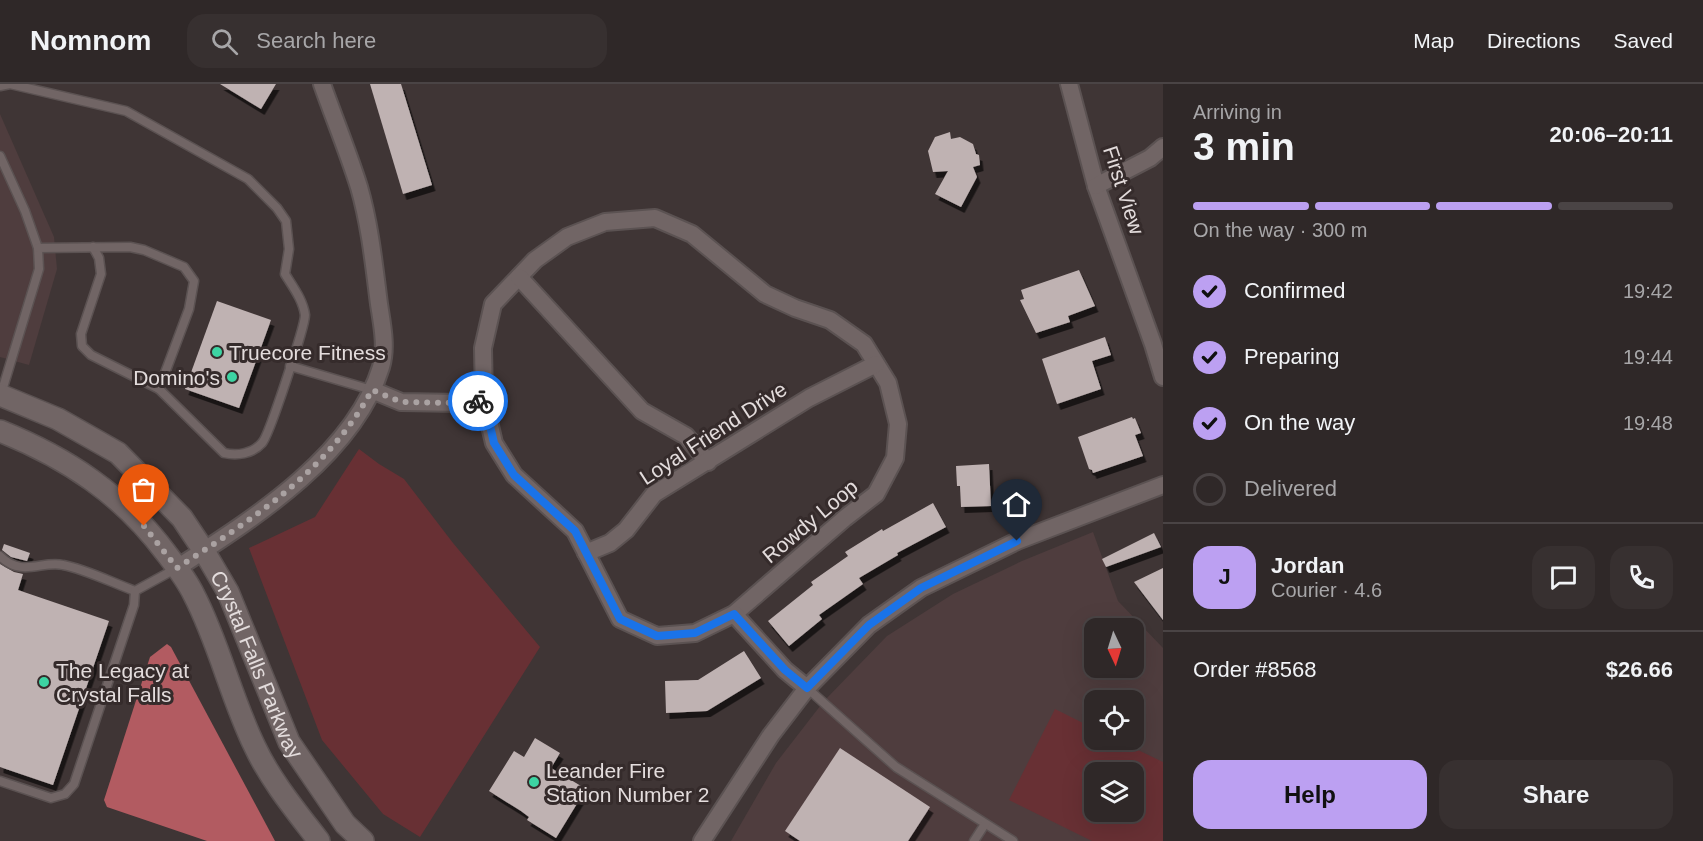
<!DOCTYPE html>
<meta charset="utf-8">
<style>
body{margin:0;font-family:Helvetica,sans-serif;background:#373030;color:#f1f3f6;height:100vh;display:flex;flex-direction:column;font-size:22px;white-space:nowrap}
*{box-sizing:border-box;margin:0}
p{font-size:20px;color:#a7a6a8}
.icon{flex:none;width:33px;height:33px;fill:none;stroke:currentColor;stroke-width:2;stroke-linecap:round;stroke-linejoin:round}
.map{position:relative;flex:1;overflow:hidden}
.drawer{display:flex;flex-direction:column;background:#2f2828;width:540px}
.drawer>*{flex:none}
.needle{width:39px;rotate:176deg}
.tools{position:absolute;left:1084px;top:534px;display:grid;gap:12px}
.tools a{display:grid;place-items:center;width:60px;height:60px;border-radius:12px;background:#2f2828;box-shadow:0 6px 24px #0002,0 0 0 2px #4a4445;font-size:30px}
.pin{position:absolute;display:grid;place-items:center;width:51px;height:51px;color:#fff;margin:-62px -26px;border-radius:50% 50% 50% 0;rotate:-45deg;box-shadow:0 0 6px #0007}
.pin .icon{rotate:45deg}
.courier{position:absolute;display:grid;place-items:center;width:60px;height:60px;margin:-30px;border:4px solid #1a73e8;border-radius:50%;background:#fff;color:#222;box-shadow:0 2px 8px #0007}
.overview em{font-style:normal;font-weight:800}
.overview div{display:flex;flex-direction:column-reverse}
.overview{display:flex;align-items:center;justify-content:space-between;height:102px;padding:0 30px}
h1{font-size:39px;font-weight:800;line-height:45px}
.bar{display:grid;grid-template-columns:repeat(4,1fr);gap:9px 6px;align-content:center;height:72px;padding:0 30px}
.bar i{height:8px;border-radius:4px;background:#4a4445}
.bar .active{background:#bca0f2}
.bar p{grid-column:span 4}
.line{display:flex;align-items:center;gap:15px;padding:0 30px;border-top:2px solid #4a4445}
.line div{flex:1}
.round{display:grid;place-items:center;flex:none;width:63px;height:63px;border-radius:18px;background:#373030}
ol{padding:0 30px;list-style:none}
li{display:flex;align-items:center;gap:18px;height:66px}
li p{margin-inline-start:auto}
li .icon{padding:6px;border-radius:50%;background:#bca0f2;color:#111;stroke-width:4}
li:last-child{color:#a7a6a8}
li i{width:33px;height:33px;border:3px solid #4a4445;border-radius:50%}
.button{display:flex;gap:12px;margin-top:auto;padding:12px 30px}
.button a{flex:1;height:69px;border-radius:18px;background:#bca0f2;color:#111;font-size:24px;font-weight:800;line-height:69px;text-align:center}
.button a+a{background:#373030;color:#f1f3f6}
header{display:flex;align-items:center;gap:36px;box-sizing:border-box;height:84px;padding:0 30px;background:#2f2828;border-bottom:2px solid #4a4445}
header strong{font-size:28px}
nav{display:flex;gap:33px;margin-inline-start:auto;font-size:21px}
.search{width:420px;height:54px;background:#373030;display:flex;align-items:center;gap:15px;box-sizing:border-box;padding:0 21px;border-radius:18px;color:#a7a6a8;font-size:22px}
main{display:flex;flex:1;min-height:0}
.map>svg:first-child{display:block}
</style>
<header>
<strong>Nomnom</strong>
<div class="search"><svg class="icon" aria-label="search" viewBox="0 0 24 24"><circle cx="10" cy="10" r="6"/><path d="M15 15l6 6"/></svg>Search here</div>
<nav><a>Map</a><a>Directions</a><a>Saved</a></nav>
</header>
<main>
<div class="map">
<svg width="1163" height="757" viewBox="0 0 1163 757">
<defs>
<filter id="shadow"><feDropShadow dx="3.5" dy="6" stdDeviation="0" flood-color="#0009"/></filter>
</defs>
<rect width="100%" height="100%" fill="#3f3535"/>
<g fill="#4f3d3e" fill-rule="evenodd">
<polygon points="0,30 54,153 57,185 29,281 0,273"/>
<path d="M 1093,448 L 1118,517 L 1163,564 L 1163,757 L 731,757 L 776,679 L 824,617 L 887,552 L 953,510 L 1022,477 ZM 1095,544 L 1134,544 L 1134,584 L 1095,584 ZM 1095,616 L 1134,616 L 1134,656 L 1095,656 ZM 1095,688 L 1134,688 L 1134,728 L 1095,728 Z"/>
</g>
<g fill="#683034" fill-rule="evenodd">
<polygon points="359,365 379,380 404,395 453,459 540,563 420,753 383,730 322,656 249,464 315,433"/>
<path d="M 1055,625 L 1095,645 L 1095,656 L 1117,656 L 1163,678 L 1163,757 L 1092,757 L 1009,716 ZM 1095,688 L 1134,688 L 1134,728 L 1095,728 Z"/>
</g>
<polygon fill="#b25b61" points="167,560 171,563 275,757 207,757 107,723 104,716 150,573"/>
<g fill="#bfb2b2" filter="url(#shadow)">
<polygon points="220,0 276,0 261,25"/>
<polygon points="370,0 401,0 432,101 403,110"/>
<polygon points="950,48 951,55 960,53 973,60 976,70 979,71 980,81 973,83 977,93 961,123 935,110 948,87 933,88 928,67 935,53"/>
<polygon points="1079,186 1095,222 1068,232 1070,238 1036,249 1020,216 1024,215 1021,206"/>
<polygon points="217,217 271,236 239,324 185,305"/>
<polygon points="1105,253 1111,271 1092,277 1101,305 1057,320 1042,275"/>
<polygon points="1132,333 1133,335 1135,334 1141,349 1135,351 1143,372 1093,389 1092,386 1089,385 1078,353"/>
<polygon points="989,380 991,422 961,423 960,402 957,402 956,382"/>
<polygon points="933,419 946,443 897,469 898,471 859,494 863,500 819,531 822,535 789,562 768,537 813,501 811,498 848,472 845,468 882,445 883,447"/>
<polygon points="1154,449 1161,463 1106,483 1102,475"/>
<polygon points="4,460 30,469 27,477 11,473 2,466"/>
<polygon points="0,480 14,488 23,490 18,506 109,537 53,701 0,683"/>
<polygon points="1163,484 1163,536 1134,498"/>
<polygon points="744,567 761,594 707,627 666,629 665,597 698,596"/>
<polygon points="535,654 560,669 551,684 586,705 556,754 527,736 529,733 521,727 489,707 514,667 524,673"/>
<polygon points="840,664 930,723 908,757 800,757 785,747"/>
</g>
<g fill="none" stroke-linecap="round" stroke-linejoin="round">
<g stroke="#5b5252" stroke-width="11">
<g id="service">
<path d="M 0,2 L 10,0 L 126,27 L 248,95 L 277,124 L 286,137 L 289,165 L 285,190 C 293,203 303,216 305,231 C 305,242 269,352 262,359 C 252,370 237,372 224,369 L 159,305 L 91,271 L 82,262 L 81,250 L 101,190 L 99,174 L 93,163"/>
<polyline points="0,72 25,127 38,164 39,185 1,310"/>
<polyline points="38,164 130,163 144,166 184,183 194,197 189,225 159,305"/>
<polyline points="290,282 372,306"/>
<path d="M 0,472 C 22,494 42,476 63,481 C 85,485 113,499 135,507 L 177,484"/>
<polyline points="807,604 896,683 1013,757"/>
<polyline points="0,697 51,714 65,710 74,700 134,521 135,507"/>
<polyline points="974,757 985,740"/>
</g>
</g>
<g stroke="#5b5252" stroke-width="20">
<g id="minor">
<polyline points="1069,0 1096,102 1153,260 1163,293"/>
<polyline points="1096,102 1150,74 1163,63"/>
<polygon points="655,134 692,150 765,210 795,224 830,236 864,260 888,299 898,340 895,374 876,410 845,434 734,530 695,549 657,552 620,535 575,447 514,391 494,359 484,316 483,264 493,220 535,176 567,153 605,138"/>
<polyline points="519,193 642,327 686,352 708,378"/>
<polyline points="372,306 401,318 461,319 484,316"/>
<polyline points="586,469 610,459 626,446 654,410 809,314 876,280"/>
<path d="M 177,484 C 251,436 354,372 381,283 C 387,263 382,240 379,220 C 374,181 370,141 359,103 C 348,68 334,34 322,0"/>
<polyline points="734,530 785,586 807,604"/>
<polyline points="702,757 771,651 807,604 869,541 921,504 1017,457 1163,401"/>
</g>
</g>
<g stroke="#5b5252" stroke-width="24">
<g id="tertiary">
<path id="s1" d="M 0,311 L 58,335 L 118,369 L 182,434 L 204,467 L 228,508 L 289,658 L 345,740 L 363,757"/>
<path d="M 0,347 C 67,374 122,410 166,469 C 176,482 187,496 194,511 C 219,559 231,614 255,663 C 271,697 296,727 319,757"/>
</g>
</g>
<use href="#service" stroke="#716565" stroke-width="8"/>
<use href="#minor" stroke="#716565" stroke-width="16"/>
<use href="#tertiary" stroke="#716565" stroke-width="21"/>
</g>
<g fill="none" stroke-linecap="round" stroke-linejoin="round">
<path stroke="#aaa2a2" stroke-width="6" stroke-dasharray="0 10.8" d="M 144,442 L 177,484 C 254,434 327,388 372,306 L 401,318 L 460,319 L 478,317"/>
<polyline stroke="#1a73e8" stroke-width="8" points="478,317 484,316 494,359 514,391 575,447 620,535 657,552 695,549 734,530 785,586 807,604 869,541 921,504 1017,457"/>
</g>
<g fill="#3dd4a3" stroke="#352b2b" stroke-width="2">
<circle cx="217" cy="268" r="6"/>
<circle cx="232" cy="293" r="6"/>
<circle cx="44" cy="598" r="6"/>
<circle cx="534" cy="698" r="6"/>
</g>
<g text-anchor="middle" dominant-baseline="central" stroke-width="6" stroke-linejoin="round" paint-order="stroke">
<g font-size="21" fill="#e3dcdc" stroke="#352b2b">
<text transform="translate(1124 106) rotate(72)">First View</text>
<text transform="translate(713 349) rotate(-33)">Loyal Friend Drive</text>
<text transform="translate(810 437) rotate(-40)">Rowdy Loop</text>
<text stroke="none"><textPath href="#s1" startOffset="388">Crystal Falls Parkway</textPath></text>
</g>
<g font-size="21" fill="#e3dcdc" stroke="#352b2b" text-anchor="start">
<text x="229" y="268">Truecore Fitness</text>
<text x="220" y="293" text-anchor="end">Domino's</text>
<text x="56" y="586">The Legacy at<tspan x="56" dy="24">Crystal Falls</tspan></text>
<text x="546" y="686">Leander Fire<tspan x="546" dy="24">Station Number 2</tspan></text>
</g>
</g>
</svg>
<div class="tools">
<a><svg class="needle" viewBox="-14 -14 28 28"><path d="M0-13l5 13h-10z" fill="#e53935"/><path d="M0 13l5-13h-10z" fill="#a7a6a8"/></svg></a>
<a><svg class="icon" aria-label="locate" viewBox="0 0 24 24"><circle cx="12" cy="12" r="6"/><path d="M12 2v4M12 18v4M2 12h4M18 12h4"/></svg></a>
<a><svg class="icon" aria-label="layers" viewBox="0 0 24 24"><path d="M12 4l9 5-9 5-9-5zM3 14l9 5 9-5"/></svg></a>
</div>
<div class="pin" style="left:144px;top:442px;background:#ea580c"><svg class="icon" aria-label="bag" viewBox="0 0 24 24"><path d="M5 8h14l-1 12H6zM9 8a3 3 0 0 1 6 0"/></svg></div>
<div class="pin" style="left:1017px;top:457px;background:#1f2937"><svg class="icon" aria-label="home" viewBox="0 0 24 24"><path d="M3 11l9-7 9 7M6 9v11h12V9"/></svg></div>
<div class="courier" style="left:478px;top:317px"><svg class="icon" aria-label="bike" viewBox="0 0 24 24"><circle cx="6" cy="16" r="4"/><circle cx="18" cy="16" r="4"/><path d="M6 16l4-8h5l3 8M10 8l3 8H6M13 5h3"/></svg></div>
</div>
<section class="drawer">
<div class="overview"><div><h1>3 min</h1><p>Arriving in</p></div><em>20:06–20:11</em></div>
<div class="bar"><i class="active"></i><i class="active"></i><i class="active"></i><i></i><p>On the way · 300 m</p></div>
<ol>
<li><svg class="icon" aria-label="check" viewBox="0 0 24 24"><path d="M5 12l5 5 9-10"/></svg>Confirmed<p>19:42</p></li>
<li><svg class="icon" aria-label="check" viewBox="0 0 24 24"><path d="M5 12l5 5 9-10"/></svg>Preparing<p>19:44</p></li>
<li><svg class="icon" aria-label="check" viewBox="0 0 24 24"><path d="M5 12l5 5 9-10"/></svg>On the way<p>19:48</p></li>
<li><i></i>Delivered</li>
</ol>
<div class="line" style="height:108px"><b class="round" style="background:#bca0f2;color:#111">J</b><div><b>Jordan</b><p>Courier · 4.6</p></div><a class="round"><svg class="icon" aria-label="chat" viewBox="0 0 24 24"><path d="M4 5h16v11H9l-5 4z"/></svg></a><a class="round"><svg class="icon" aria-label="phone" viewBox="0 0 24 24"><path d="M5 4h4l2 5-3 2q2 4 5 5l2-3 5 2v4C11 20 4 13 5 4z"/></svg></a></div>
<div class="line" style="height:78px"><div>Order #8568</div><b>$26.66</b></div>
<div class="button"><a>Help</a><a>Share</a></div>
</section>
</main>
